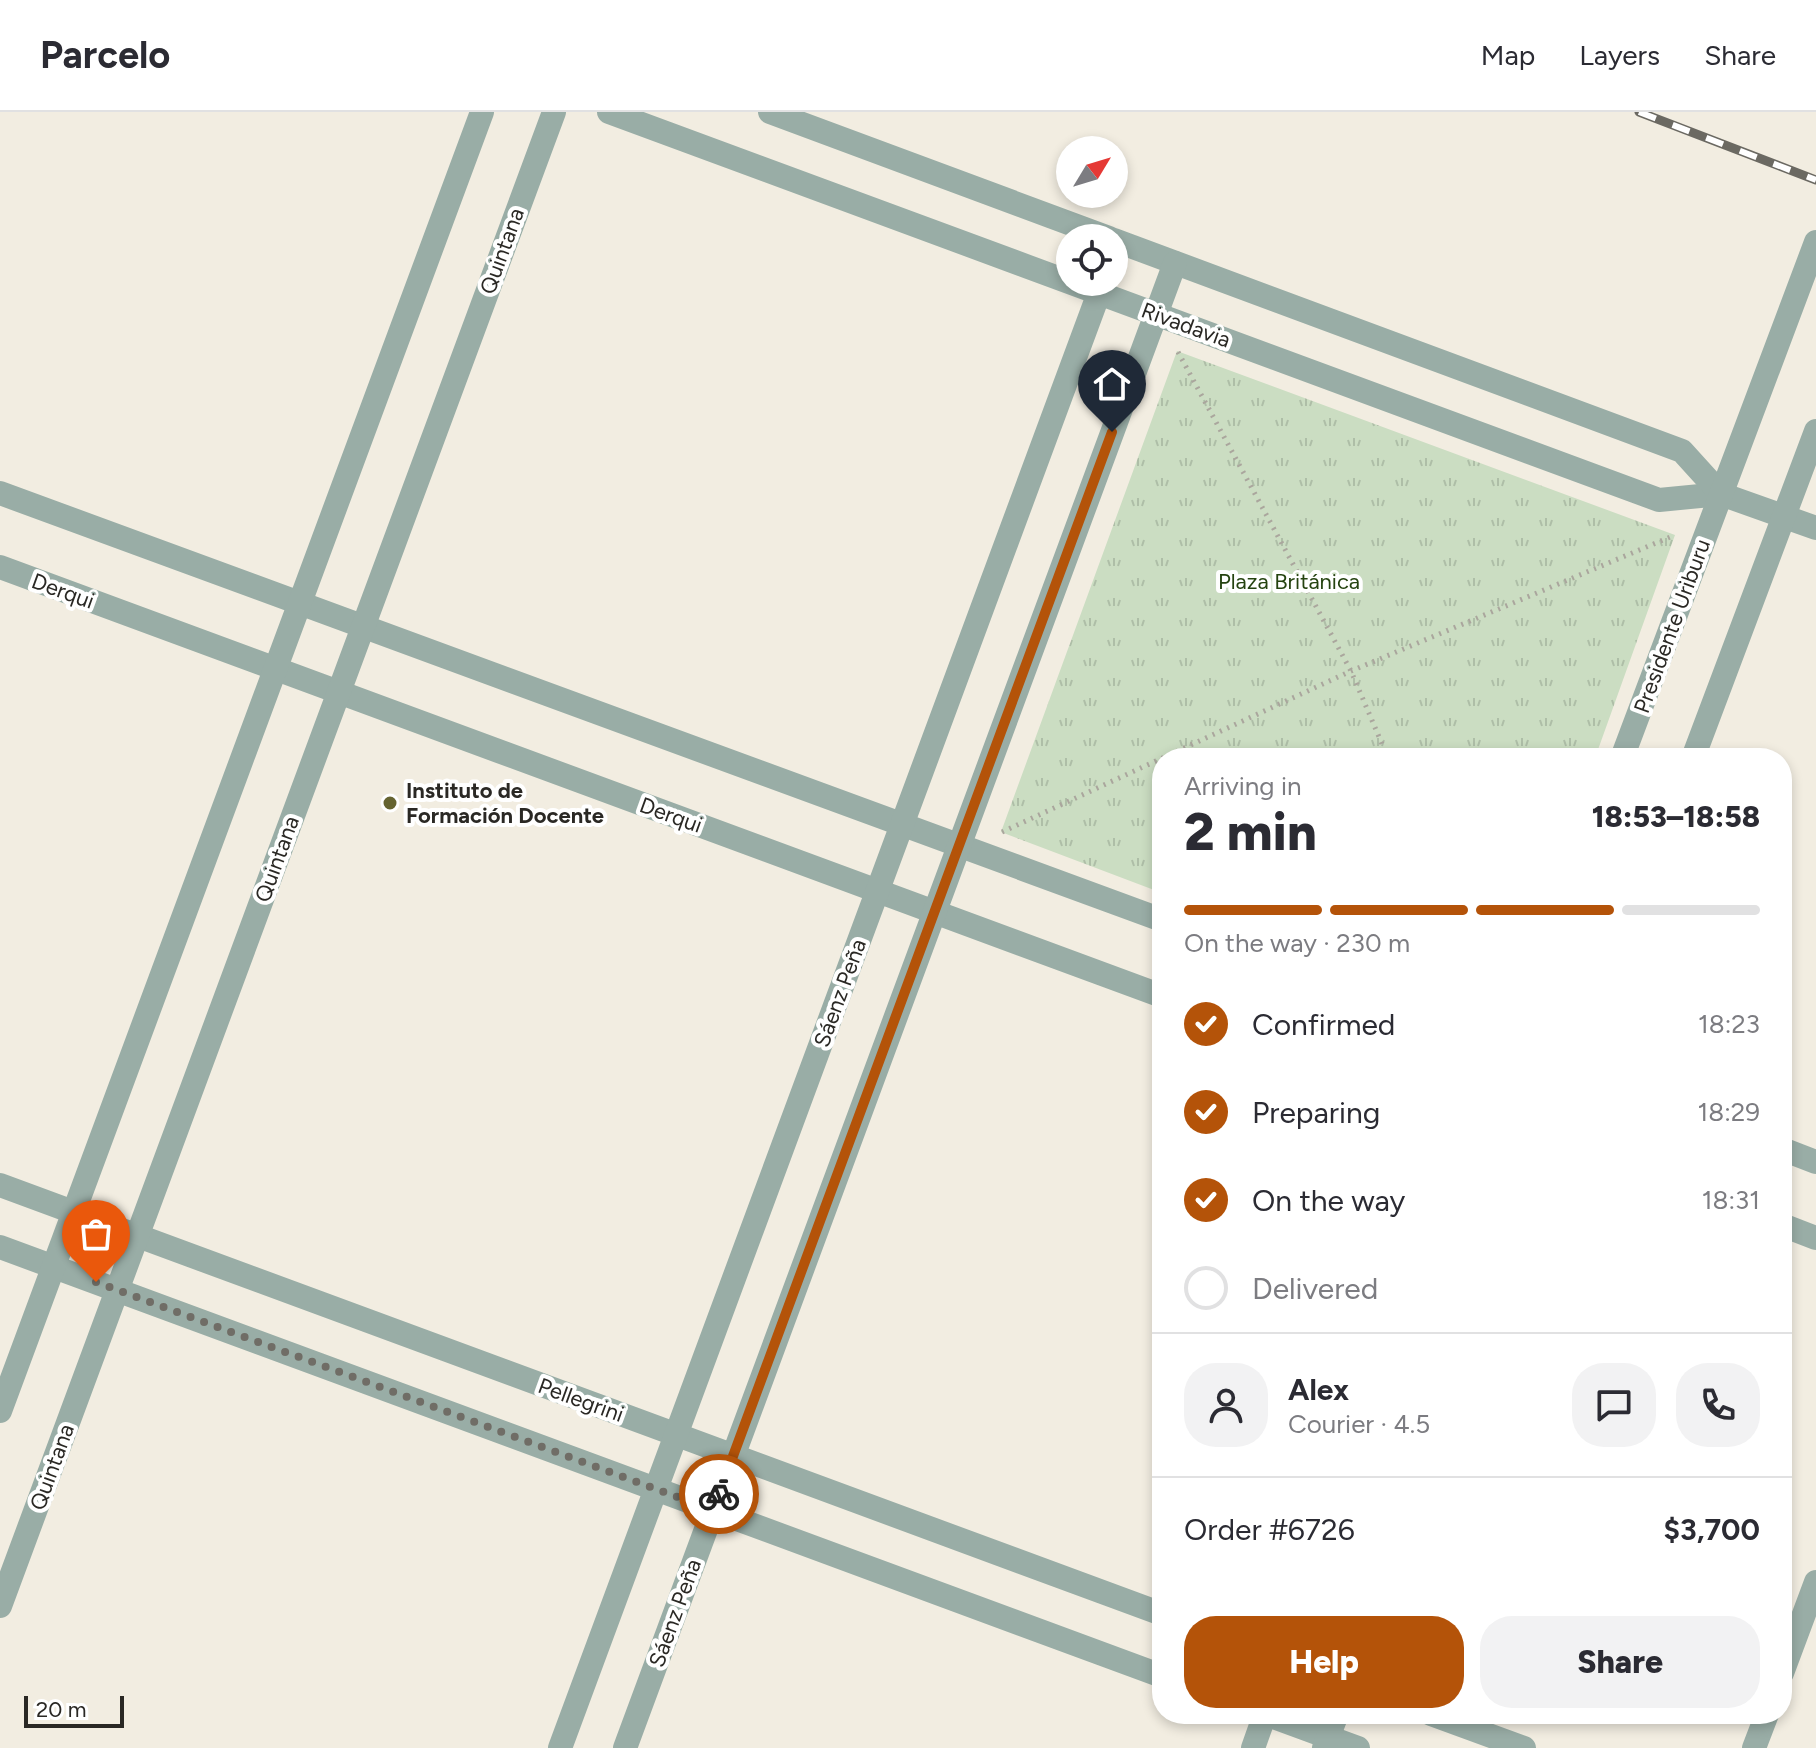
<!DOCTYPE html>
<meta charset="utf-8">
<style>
body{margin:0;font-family:Figtree,sans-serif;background:#f2f2f3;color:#2b2b33;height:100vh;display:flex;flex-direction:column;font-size:30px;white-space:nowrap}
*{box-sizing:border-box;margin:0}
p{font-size:26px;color:#7c7c81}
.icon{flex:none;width:44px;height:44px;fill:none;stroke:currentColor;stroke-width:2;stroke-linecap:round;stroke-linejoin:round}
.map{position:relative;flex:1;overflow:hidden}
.drawer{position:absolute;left:1152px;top:636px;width:640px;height:976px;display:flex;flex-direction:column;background:#fff;border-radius:32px;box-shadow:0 4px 12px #0003}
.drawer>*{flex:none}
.needle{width:52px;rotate:52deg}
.buttons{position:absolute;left:1056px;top:24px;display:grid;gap:16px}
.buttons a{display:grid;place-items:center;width:72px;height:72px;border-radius:50%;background:#fff;box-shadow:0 4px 12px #0003;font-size:40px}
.scale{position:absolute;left:24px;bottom:20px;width:100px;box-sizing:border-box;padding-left:8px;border:4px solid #2a2824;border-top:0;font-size:22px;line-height:28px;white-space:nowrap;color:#2a2824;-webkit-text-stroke:6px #fff;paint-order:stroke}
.pin{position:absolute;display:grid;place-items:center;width:68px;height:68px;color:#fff;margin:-82px -34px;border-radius:50% 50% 50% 0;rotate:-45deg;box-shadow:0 0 8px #0007}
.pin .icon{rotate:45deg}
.courier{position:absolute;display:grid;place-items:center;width:80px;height:80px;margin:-40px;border:6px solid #b45309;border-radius:50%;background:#fff;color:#222;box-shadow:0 2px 10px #0007}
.summary em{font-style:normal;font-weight:800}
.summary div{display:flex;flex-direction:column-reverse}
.summary{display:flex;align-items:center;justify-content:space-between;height:136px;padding:0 32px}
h1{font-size:52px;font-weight:800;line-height:60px}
.bar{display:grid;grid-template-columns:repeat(4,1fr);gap:12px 8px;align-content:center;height:96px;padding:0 32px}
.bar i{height:10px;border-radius:6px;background:#e1e1e2}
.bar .active{background:#b45309}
.bar p{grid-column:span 4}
.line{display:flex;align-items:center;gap:20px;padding:0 32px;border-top:2px solid #e1e1e2}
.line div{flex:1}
.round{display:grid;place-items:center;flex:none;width:84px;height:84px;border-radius:32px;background:#f2f2f3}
ol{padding:0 32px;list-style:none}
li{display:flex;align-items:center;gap:24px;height:88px}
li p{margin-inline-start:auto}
li .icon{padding:8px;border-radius:50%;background:#b45309;color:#fff;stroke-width:4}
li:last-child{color:#7c7c81}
li i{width:44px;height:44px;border:4px solid #e1e1e2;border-radius:50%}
.primary-button{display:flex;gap:16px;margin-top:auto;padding:16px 32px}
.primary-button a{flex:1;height:92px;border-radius:32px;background:#b45309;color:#fff;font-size:32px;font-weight:800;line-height:92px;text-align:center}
.primary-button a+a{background:#f2f2f3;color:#2b2b33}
header{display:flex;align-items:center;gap:48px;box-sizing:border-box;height:112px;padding:0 40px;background:#fff;border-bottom:2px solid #e1e1e2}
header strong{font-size:38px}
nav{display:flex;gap:44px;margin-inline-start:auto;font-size:28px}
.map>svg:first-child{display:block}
</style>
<header>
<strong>Parcelo</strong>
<nav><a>Map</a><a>Layers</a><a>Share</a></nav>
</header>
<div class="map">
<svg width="1816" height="1636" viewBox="0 0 1816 1636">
<defs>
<pattern id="grass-tufts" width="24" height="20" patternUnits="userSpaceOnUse" patternTransform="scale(2)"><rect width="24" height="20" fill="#cbddc2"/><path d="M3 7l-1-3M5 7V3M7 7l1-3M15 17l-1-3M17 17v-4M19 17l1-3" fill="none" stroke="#aebea7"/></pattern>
</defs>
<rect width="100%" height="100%" fill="#f2ede1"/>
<polygon fill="url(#grass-tufts)" points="1177,239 1675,423 1595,646 1162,646 1162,781 1001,720"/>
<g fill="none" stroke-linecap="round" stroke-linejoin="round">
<g stroke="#aaa69d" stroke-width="5" stroke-dasharray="2 6" stroke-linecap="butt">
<polyline points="1178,240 1351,559 1388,646"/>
<polyline points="1002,720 1351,559 1675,423"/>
</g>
<g stroke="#99ada6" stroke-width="24">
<polyline points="609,0 1659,388 1721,382 1816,416"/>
<polyline points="770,0 1109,126"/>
<polyline points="1114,128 1682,339 1721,382"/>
<polyline points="0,381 1162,808"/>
<polyline points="0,455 1162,884"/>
<polyline points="1622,646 1816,130"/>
<polyline points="1693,646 1816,319"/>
<polyline points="1782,1037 1816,1050"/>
<polyline points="0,1073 1162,1502"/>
<polyline points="1782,1113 1816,1126"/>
<polyline points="0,1135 1162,1564"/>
<polyline points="0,1299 482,0"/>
<polyline points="0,1494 554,0"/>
<polyline points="1782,1561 1816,1470"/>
<polyline points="1265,1602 1358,1636"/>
<polyline points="1431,1602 1524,1636"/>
<polyline points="560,1636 1103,170"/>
<polyline points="625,1636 1175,151"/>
<polyline points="1253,1636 1265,1602"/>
<polyline points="1324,1636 1337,1602"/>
<polyline points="1754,1636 1767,1602"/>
</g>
<g stroke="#6b6962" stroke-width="9">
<polyline id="rail" points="1639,0 1816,68"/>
</g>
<use href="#rail" stroke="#fff" stroke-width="6" stroke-dasharray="18" stroke-linecap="butt"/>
</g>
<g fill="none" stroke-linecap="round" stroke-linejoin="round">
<polyline stroke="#706d66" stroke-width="8" stroke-dasharray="0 14.4" points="96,1170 713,1398 719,1382"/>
<polyline stroke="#b45309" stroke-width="10" points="719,1382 1112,320"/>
</g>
<circle fill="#656330" stroke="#fff" stroke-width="3" cx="390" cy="691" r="8"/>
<g text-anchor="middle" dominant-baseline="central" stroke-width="8" stroke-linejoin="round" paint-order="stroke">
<g font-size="22" fill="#2a2824" stroke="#fff">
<text transform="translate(502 139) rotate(-70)">Quintana</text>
<text transform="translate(1186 213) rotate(20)">Rivadavia</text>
<text transform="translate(63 479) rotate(20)">Derqui</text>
<text transform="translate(1672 514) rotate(-70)">Presidente Uriburu</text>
<text transform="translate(671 703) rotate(20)">Derqui</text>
<text transform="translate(277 747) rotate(-70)">Quintana</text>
<text transform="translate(840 881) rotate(-70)">Sáenz Peña</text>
<text transform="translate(581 1288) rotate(20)">Pellegrini</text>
<text transform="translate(52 1355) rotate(-70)">Quintana</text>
<text transform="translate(675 1501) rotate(-70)">Sáenz Peña</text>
</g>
<g font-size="22" fill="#254310" stroke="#fff">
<text x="1289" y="469">Plaza Británica</text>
</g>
<g font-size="22" font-weight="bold" fill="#2a2824" stroke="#fff" text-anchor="start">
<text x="406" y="678">Instituto de<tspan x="406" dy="25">Formación Docente</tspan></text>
</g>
</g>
</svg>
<div class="buttons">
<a><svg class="needle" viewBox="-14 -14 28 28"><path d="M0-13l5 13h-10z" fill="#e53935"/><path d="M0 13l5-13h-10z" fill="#7c7c81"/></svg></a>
<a><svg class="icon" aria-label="locate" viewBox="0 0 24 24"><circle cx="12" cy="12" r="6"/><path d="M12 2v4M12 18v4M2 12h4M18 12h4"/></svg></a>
</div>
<div class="scale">20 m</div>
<div class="pin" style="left:96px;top:1170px;background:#ea580c"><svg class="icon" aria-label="bag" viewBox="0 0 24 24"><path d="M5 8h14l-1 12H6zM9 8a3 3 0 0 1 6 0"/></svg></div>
<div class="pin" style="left:1112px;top:320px;background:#1f2937"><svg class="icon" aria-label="home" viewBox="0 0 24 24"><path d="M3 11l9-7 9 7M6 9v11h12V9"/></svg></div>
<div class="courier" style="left:719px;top:1382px"><svg class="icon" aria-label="bike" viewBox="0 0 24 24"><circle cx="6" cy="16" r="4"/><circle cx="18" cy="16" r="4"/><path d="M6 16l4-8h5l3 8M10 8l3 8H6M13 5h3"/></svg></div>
<section class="drawer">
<div class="summary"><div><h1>2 min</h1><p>Arriving in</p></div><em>18:53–18:58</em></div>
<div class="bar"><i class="active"></i><i class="active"></i><i class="active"></i><i></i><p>On the way · 230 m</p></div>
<ol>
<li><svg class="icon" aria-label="check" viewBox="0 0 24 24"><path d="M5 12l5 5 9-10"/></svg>Confirmed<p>18:23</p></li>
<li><svg class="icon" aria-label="check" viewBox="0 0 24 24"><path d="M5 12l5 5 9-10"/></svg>Preparing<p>18:29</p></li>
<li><svg class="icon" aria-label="check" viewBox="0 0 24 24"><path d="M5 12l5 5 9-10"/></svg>On the way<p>18:31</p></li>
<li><i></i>Delivered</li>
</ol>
<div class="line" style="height:144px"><a class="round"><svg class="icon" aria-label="person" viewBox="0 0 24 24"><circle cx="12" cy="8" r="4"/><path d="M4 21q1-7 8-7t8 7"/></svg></a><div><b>Alex</b><p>Courier · 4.5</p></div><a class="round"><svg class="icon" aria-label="chat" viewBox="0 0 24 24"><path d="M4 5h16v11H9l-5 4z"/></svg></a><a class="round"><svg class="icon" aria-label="phone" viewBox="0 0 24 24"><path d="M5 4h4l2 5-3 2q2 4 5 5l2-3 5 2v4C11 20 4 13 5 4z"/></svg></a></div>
<div class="line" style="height:104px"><div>Order #6726</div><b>$3,700</b></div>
<div class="primary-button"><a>Help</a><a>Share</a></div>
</section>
</div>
